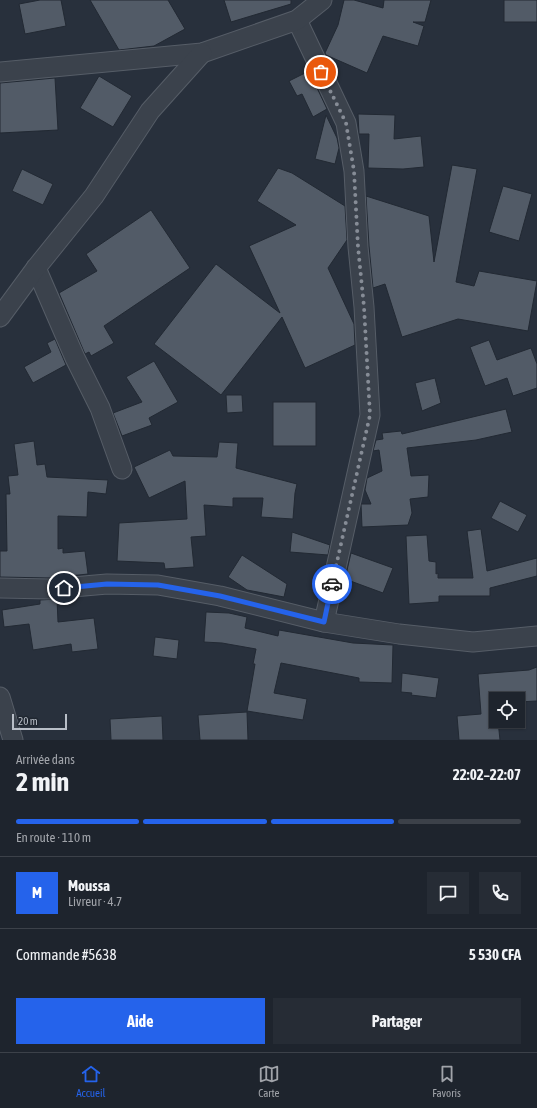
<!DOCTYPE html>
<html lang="fr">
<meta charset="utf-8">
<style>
body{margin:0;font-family:"Asap Condensed",sans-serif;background:#262c35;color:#f1f3f6;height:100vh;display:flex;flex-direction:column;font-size:15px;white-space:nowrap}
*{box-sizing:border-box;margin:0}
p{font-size:13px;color:#a1a4aa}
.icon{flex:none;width:22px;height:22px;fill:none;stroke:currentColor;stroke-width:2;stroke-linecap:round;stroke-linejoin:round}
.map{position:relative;height:740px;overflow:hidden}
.side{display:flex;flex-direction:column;background:#1e242d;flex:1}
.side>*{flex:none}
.controls{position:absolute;left:489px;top:692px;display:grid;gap:8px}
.controls a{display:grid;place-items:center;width:36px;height:36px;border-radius:0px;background:#1e242d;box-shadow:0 1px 3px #0004,0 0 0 1px #3c4149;font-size:20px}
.scale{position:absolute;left:12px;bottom:10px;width:55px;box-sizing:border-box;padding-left:4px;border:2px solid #b8bec7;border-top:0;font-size:11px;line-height:14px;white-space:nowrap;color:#b8bec7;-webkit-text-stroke:3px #202731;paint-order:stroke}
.pin{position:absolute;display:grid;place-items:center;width:34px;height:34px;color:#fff;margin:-17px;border:2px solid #fff;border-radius:50%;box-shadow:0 1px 4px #0007}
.courier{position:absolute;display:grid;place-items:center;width:40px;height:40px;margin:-20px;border:3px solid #2563eb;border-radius:50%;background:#fff;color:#222;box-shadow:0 1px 5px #0007}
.headline em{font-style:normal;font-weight:700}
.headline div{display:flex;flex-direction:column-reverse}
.headline{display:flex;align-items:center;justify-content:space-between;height:68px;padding:0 16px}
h1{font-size:26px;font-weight:700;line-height:30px}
.bar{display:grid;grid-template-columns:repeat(4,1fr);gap:6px 4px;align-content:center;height:48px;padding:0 16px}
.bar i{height:5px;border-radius:3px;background:#3c4149}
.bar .on{background:#2563eb}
.bar p{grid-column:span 4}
.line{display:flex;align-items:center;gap:10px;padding:0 16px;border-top:1px solid #3c4149}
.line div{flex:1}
.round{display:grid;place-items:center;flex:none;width:42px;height:42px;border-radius:0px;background:#262c35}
.cta{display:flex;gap:8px;margin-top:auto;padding:8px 16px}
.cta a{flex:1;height:46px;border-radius:0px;background:#2563eb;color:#fff;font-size:16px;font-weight:700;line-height:46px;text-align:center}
.cta a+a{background:#262c35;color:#f1f3f6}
.tabs{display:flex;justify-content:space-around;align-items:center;height:56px;border-top:1px solid #3c4149;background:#1e242d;font-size:11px;color:#a1a4aa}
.tabs a{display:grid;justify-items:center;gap:2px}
.tabs .on{color:#2563eb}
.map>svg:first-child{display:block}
</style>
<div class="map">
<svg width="537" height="740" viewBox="0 0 537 740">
<rect width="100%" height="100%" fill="#28303c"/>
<g fill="#525b67" stroke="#222933">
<polygon points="40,0 61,0 66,26 25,34 19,4"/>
<polygon points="90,0 168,0 185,29 154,46 119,50"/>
<polygon points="224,0 291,0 291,4 231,22"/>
<polygon points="344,0 354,0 383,8 384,0 431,0 425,22 413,22 424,26 418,46 383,36 367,73 326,55 325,53 338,25"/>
<rect x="504" y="0" width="33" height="22"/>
<polygon points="309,71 327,109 313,117 302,94 297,96 289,81"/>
<polygon points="99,76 132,96 113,127 80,108"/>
<polygon points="55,78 58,130 0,133 0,83"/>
<polygon points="358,114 395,115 394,139 421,136 424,167 403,169 368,168 369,134 359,134"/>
<polygon points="326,115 337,138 339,148 335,164 315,159"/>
<polygon points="452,165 477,169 456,282 474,286 479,271 537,281 528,331 458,319 402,337 385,284 373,288 369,246 366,196 429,216 434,262"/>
<polygon points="278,168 292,173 345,206 347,240 328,268 354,324 355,345 305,368 282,317 221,395 154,344 216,264 280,313 249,246 296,225 257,201"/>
<polygon points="22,169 53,184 43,205 12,191"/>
<polygon points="503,186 532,194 519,241 489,232"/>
<polygon points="151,210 190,268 104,326 114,343 91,356 89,352 85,354 59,293 97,271 86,254"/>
<polygon points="55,339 66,365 33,383 24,367 51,352 47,343"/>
<polygon points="489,340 497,360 531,348 537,364 537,388 513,396 507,378 485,386 470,347"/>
<polygon points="154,361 178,402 149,418 152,425 122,436 113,413 142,402 126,377"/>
<polygon points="435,378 441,403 422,411 415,383"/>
<polygon points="226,395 242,395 243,412 227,413"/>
<rect x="273" y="402" width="43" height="44"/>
<polygon points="506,409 512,432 476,440 407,448 411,476 429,475 428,497 410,499 412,513 408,525 362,527 361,504 371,504 365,490 367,478 382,471 379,450 373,451 376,440 383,439 382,433 401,431 402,434"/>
<polygon points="34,441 37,465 45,464 47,477 108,480 106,494 88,492 87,517 58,516 58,549 63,548 63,553 85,551 88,574 50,578 0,577 0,551 7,551 6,494 10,494 8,476 18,475 14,444"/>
<polygon points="219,442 238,443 236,468 297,484 295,493 293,519 261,517 263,498 233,498 233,507 204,505 206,536 191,537 194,567 165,569 164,563 117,561 119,523 187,519 185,481 149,498 134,467 170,450 173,456 217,457"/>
<polygon points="500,501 527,515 518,532 491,518"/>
<polygon points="481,529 487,571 537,558 537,576 490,588 490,596 439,596 439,602 409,604 406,536 427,535 429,561 436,562 436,574 438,573 438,578 473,578 467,531"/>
<polygon points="292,532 330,545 328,555 290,552"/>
<polygon points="351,553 393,568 383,593 345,579"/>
<polygon points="242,555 287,584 284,597 247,590 228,577"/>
<polygon points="57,599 58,622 94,618 98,649 72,652 71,644 33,650 29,624 4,627 2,610 40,604 40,600"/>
<polygon points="206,612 229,613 247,617 245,628 278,636 279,630 353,643 393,645 392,683 359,682 359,678 281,663 274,693 307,699 303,720 247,711 255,664 253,664 256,649 222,643 204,642"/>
<polygon points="155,637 179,640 177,659 153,656"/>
<polygon points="537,667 537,701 518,702 518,699 496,699 496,721 498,721 500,740 459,740 457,716 481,714 478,674 529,670"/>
<polygon points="402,673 439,678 436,698 411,695 412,693 401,692"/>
<polygon points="247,712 248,740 200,740 198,715"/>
<polygon points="162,716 163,740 111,740 110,719"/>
</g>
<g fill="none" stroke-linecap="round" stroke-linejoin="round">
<g stroke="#565d67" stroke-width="21">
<g id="street">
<polyline points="297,20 346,123 354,171 358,247 364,307 370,415 324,622"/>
<polyline points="0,72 202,53 297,20 322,0"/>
<polyline points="36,268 75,358 100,408 122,469"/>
<polyline points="0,317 36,268 94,196 150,111 202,53"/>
<polyline points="0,588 50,589 107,584 158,585 220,596 324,622 399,634 473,642 537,636"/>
<polyline points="0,697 13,740"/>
</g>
</g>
<use href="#street" stroke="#3b424c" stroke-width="19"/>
</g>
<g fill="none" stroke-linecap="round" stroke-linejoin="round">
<polyline stroke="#868c96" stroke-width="4" stroke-dasharray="0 7.2" points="321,72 346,123 354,171 358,247 364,307 370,415 332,584"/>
<polyline stroke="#2563eb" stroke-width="5" points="64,588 107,584 158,585 220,596 324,622 332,584"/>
</g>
</svg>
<div class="controls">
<a><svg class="icon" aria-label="locate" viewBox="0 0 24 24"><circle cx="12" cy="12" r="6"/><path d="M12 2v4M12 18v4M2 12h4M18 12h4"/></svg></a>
</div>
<div class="scale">20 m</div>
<div class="pin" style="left:321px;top:72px;background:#ea580c"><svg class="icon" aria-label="bag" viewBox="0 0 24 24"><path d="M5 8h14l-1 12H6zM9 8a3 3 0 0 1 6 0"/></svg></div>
<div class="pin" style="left:64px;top:588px;background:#1f2937"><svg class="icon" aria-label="home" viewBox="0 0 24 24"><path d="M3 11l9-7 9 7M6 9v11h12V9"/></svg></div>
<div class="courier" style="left:332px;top:584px"><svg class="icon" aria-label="car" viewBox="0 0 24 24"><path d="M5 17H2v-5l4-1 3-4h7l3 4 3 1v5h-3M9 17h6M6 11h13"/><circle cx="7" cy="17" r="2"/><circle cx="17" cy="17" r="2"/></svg></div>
</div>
<section class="side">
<div class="headline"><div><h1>2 min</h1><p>Arrivée dans</p></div><em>22:02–22:07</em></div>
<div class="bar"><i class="on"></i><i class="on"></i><i class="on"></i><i></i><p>En route · 110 m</p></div>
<div class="line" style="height:72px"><b class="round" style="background:#2563eb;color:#fff">M</b><div><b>Moussa</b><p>Livreur · 4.7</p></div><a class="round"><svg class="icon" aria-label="chat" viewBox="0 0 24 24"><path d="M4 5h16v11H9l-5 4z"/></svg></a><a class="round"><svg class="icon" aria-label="phone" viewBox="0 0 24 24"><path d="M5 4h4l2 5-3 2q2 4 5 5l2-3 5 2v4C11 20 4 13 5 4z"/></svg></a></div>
<div class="line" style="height:52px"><div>Commande #5638</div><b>5 530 CFA</b></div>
<div class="cta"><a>Aide</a><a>Partager</a></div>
</section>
<nav class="tabs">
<a class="on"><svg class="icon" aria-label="home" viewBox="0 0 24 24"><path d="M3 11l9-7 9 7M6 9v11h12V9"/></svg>Accueil</a>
<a><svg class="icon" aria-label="map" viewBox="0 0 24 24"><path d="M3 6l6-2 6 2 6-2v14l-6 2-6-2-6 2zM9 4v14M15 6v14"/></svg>Carte</a>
<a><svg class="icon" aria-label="saved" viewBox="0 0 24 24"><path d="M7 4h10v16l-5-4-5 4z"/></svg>Favoris</a>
</nav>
